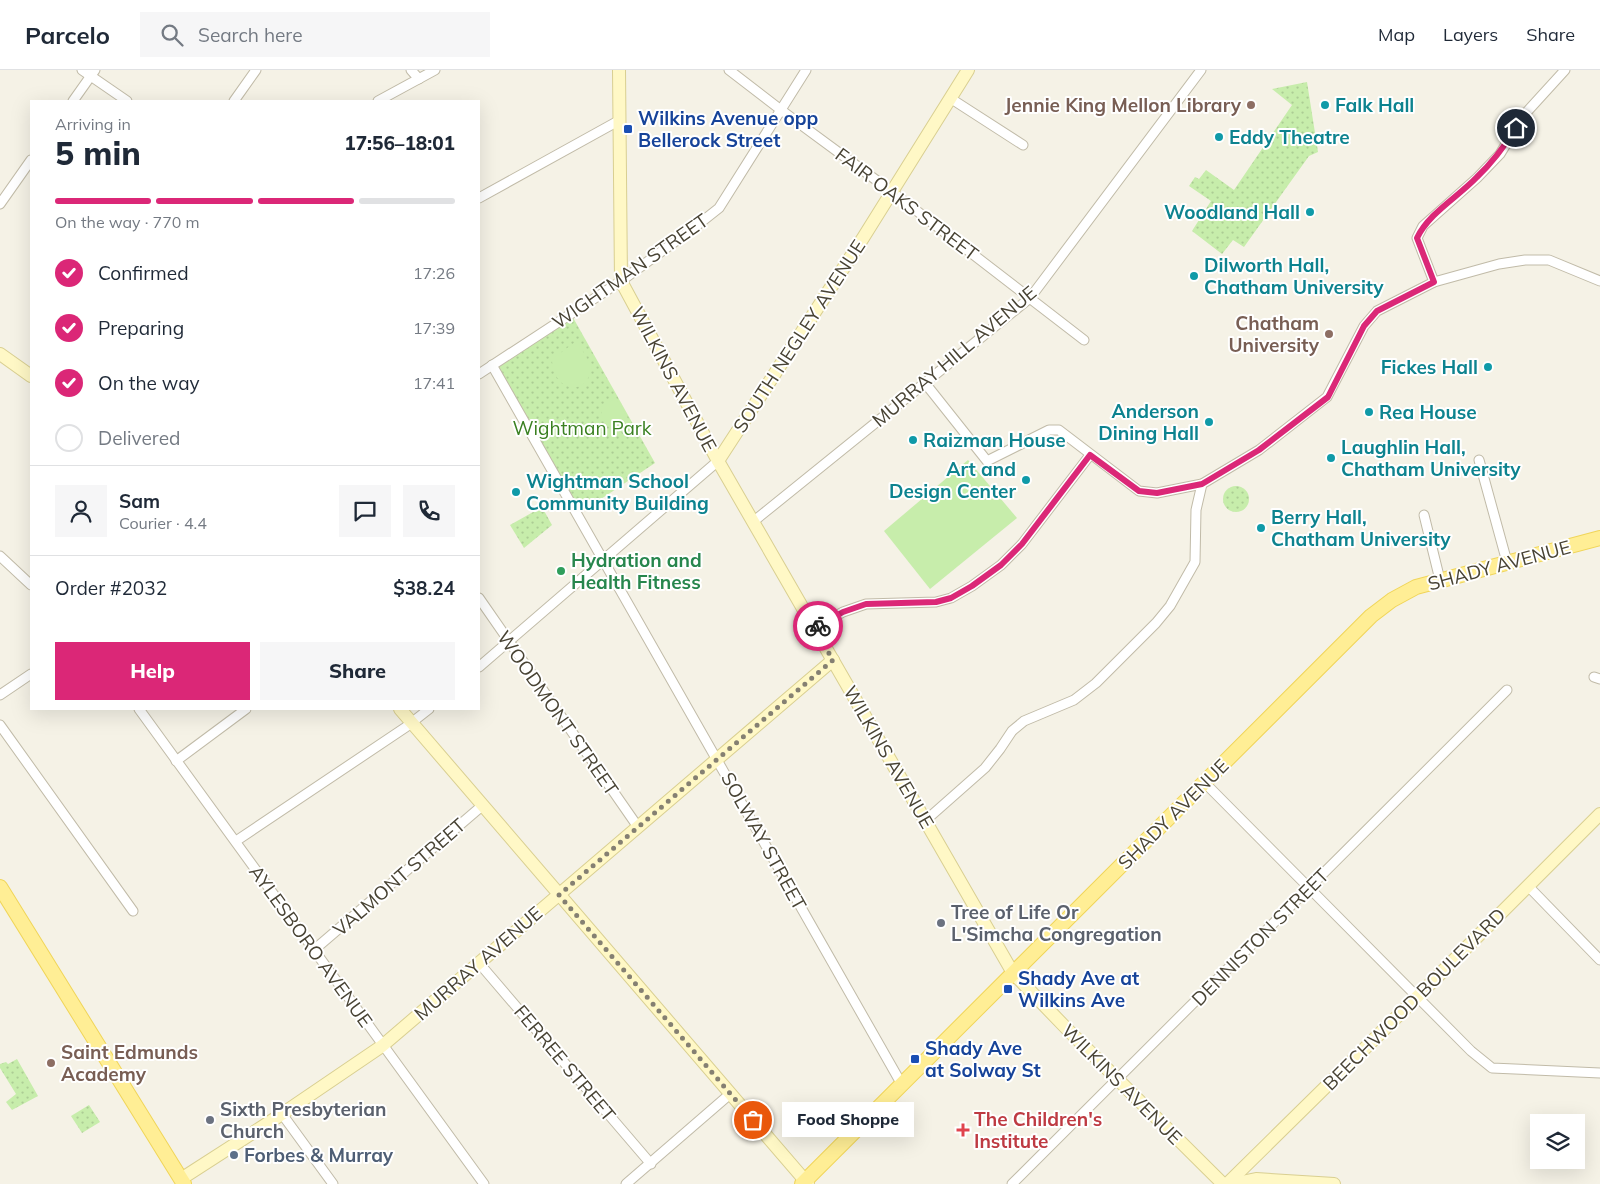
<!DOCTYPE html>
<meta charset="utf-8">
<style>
body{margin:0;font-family:Mulish,sans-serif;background:#f6f6f7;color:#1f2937;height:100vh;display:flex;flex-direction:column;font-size:19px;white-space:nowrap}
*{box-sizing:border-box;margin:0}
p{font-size:16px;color:#747a83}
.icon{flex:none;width:28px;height:28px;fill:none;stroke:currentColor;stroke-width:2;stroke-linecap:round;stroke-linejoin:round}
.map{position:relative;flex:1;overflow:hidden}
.panel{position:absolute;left:30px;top:30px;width:450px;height:610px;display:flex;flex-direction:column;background:#fff;border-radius:0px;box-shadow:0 5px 20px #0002}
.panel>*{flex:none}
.tools{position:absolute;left:1530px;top:1044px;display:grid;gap:10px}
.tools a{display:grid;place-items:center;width:55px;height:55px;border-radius:0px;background:#fff;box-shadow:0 5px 20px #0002;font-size:25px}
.pin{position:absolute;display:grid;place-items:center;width:42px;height:42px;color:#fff;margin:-21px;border:2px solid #fff;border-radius:50%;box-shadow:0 1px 5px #0007}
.courier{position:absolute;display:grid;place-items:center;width:50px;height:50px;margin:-25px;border:4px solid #db2777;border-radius:50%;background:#fff;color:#222;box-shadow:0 1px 6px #0007}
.bubble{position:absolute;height:35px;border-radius:0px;background:#fff;box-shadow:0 5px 20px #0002;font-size:16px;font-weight:800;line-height:35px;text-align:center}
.overview em{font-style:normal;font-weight:800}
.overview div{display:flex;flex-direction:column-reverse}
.overview{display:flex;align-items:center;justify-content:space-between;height:85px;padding:0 25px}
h1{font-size:32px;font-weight:800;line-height:38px}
.bar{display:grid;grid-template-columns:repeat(4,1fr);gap:8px 5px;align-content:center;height:60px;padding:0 25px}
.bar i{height:6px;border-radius:4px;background:#e0e1e3}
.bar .active{background:#db2777}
.bar p{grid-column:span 4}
.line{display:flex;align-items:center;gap:12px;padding:0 25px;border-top:1px solid #e0e1e3}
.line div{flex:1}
.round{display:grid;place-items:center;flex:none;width:52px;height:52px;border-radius:0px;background:#f6f6f7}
ol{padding:0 25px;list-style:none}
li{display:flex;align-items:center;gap:15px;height:55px}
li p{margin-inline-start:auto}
li .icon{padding:5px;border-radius:50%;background:#db2777;color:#fff;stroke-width:4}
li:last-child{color:#747a83}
li i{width:28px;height:28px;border:2px solid #e0e1e3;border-radius:50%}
.button{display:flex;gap:10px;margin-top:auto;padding:10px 25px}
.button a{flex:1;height:58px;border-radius:0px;background:#db2777;color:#fff;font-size:20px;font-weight:800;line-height:58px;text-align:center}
.button a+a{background:#f6f6f7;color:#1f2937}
header{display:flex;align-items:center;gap:30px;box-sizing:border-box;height:70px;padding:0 25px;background:#fff;border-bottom:1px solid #e0e1e3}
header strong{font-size:24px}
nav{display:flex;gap:28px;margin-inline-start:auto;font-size:18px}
.search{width:350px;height:45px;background:#f6f6f7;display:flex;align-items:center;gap:12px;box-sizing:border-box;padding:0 18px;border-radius:0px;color:#747a83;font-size:19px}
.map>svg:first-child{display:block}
</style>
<header>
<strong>Parcelo</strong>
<div class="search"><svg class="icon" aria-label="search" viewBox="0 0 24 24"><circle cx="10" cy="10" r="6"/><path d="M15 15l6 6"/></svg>Search here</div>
<nav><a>Map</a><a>Layers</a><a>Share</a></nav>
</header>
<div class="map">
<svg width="1600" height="1114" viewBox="0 0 1600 1114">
<defs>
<pattern id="green-dots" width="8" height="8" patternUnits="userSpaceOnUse" patternTransform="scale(1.25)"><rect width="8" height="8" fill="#c7edab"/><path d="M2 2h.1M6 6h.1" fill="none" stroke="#accc94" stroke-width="1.8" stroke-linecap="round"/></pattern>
</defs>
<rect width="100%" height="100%" fill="#f5f2e6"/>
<g fill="url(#green-dots)">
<polygon points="1307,12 1318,82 1309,86 1244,177 1233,170 1222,184 1192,161 1211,131 1189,116 1195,107 1199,109 1206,100 1234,120 1292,35 1272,19"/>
<polygon points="571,244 655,393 577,445 492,295"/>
<circle cx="1236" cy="429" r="13"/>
<polygon points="542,437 552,455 524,478 510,455"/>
<polygon points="17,989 38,1026 12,1040 6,1032 16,1024 0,998 0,994 6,992 8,994"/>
<polygon points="89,1035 100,1052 82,1063 71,1046"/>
</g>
<g fill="#c7edab">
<path d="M 574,273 L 580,276 L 592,297 C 587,329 552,321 552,289 Z"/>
<path d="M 616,328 L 630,352 L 616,359 C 605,354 601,349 601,337 Z"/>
<polygon points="968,390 1017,448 930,519 884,461"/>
</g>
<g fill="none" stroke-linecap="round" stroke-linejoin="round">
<g stroke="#c1bba8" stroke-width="11">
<g id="street">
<polyline points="82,0 127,31"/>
<polyline points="411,0 419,9"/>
<polyline points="729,0 781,40 891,121 1084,270"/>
<polyline points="950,28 1023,75"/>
<polyline points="73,31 95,0"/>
<polyline points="234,31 256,0"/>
<polyline points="378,31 435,0"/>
<polyline points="479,128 620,50"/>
<polyline points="0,134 31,90"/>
<polyline points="1434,212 1499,194 1525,190 1549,190 1600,211"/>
<polyline points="492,295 901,1013"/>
<polyline points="479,304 621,211 695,157 719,138 806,0"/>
<polyline points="925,313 987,391 1049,360 1059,360 1139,421 1157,423 1202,414 1259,380 1327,327 1364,256 1377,241 1434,212 1417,168 1423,156 1477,108 1500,84 1524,45 1565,0"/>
<polyline points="1479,390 1507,492"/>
<polyline points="1424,445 1440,510"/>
<polyline points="754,451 1030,228 1201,0"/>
<polyline points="0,486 31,515"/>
<polyline points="479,528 638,757"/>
<polyline points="814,558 843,542 866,534 936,532 951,528 972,516 1001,495 1022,474 1090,385"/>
<polyline points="479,597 718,391"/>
<polyline points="1594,607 1600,609"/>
<polyline points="0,625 31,604"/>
<polyline points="139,639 484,1114"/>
<polyline points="0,655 133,841"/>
<polyline points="176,691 246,639"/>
<polyline points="1205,713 1471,981 1492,998 1600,1003"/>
<polyline points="925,751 985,698 1000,679 1012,661 1024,651 1074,630 1096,613 1156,553 1170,536 1195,492 1196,440 1202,414"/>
<polyline points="236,771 406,657 429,639"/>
<polyline points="1528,816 1600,890"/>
<polyline points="315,879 483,735"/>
<polyline points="479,893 651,1094"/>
<polyline points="282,1044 333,1114"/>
<polyline points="626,1114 730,1024"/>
<polyline points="1012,1114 1507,620"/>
</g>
</g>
<g stroke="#d9cf91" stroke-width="14">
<g id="secondary">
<polyline points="619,0 621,211 718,391 1013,903 1067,959 1223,1114"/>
<polyline points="0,284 31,306"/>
<polyline points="718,391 863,168 968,0"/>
<polyline points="400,639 808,1114"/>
<polyline points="181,1109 282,1044 382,976 833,590"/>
<polyline points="1227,1114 1418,926 1600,744"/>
<polyline points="1232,1114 1256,1109 1334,1114"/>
</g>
</g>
<g stroke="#f0d559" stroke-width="16">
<g id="primary">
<polyline points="0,817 184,1114"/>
<polyline points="802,1114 1371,546 1392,530 1416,517 1600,468"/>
</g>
</g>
<use href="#street" stroke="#fff" stroke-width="9"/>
<use href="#secondary" stroke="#fff8c6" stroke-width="12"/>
<use href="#primary" stroke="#ffee95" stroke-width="14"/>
</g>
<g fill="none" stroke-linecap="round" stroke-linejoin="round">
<polyline stroke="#858072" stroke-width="5" stroke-dasharray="0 9" points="753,1050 559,825 833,590 814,558 818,556"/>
<path stroke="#db2777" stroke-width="6" d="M 818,556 L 843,542 L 866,534 L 936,532 L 951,528 L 972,516 L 1001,495 L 1022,474 L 1090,385 L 1139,421 L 1157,423 L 1202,414 L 1259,380 L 1328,327 L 1364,256 L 1377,241 L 1434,212 L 1417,168 C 1429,143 1458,127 1477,107 C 1493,92 1504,77 1516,58"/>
</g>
<g fill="#8d6e63" stroke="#fff" stroke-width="2">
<circle cx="1251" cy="35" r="5"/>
<circle cx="1329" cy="264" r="5"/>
<circle cx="51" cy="993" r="5"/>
</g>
<g fill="#0f9aa8" stroke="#fff" stroke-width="2">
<circle cx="1325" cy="35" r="5"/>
<circle cx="1219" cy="67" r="5"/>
<circle cx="1310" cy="142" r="5"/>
<circle cx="1194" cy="206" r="5"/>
<circle cx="1488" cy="297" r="5"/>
<circle cx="1369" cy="342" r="5"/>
<circle cx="1209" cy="352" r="5"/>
<circle cx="913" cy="370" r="5"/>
<circle cx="1331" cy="388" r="5"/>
<circle cx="1026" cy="410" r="5"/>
<circle cx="516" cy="422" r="5"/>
<circle cx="1261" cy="458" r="5"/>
</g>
<g fill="#1a4fb4" stroke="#fff" stroke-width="2">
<rect x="623" y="54" width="10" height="10" rx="2.5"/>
<rect x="1003" y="914" width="10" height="10" rx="2.5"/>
<rect x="910" y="984" width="10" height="10" rx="2.5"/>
</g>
<circle fill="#2e9e5b" stroke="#fff" stroke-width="2" cx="561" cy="501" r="5"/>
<g fill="#6b7280" stroke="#fff" stroke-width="2">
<circle cx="941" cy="853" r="5"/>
<circle cx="210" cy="1050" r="5"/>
</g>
<path fill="#e0444e" stroke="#fff" stroke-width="2" d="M960.5 1052.5h5v5h5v5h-5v5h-5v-5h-5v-5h5z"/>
<circle fill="#5c6f8a" stroke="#fff" stroke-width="2" cx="234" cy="1085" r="5"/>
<g text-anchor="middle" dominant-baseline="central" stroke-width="4" stroke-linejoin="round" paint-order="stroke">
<g font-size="19" font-weight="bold" fill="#785e54" stroke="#fff" text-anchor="end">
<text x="1241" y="35">Jennie King Mellon Library</text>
<text x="1319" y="253">Chatham<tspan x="1319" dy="22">University</tspan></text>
<text x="61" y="982" text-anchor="start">Saint Edmunds<tspan x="61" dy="22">Academy</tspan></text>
</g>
<g font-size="19" font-weight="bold" fill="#0d838f" stroke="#fff" text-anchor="start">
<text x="1335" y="35">Falk Hall</text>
<text x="1229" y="67">Eddy Theatre</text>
<text x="1300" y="142" text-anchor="end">Woodland Hall</text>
<text x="1204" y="195">Dilworth Hall,<tspan x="1204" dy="22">Chatham University</tspan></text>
<text x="1478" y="297" text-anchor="end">Fickes Hall</text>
<text x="1199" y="341" text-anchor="end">Anderson<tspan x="1199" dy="22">Dining Hall</tspan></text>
<text x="1379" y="342">Rea House</text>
<text x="923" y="370">Raizman House</text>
<text x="1341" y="377">Laughlin Hall,<tspan x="1341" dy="22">Chatham University</tspan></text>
<text x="1016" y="399" text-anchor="end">Art and<tspan x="1016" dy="22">Design Center</tspan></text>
<text x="526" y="411">Wightman School<tspan x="526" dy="22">Community Building</tspan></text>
<text x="1271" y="447">Berry Hall,<tspan x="1271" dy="22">Chatham University</tspan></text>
</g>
<g font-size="19" font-weight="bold" fill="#164399" stroke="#fff" text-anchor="start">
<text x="638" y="48">Wilkins Avenue opp<tspan x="638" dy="22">Bellerock Street</tspan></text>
<text x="1018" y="908">Shady Ave at<tspan x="1018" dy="22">Wilkins Ave</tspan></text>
<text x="925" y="978">Shady Ave<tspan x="925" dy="22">at Solway St</tspan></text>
</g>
<g font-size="19" fill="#484334" stroke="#fff">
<text transform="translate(907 134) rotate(37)">FAIR OAKS STREET</text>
<text transform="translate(630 201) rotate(-35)">WIGHTMAN STREET</text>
<text transform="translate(799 266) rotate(-57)">SOUTH NEGLEY AVENUE</text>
<text transform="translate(954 286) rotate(-40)">MURRAY HILL AVENUE</text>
<text transform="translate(674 309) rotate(62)">WILKINS AVENUE</text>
<text transform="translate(1499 495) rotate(-15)">SHADY AVENUE</text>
<text transform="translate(558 643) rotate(55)">WOODMONT STREET</text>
<text transform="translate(889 687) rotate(60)">WILKINS AVENUE</text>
<text transform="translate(1173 744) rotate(-45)">SHADY AVENUE</text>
<text transform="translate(764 771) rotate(61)">SOLWAY STREET</text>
<text transform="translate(399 807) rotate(-41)">VALMONT STREET</text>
<text transform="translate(1260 867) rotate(-45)">DENNISTON STREET</text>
<text transform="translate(311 876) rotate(54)">AYLESBORO AVENUE</text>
<text transform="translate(478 893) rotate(-41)">MURRAY AVENUE</text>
<text transform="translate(1414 929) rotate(-45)">BEECHWOOD BOULEVARD</text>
<text transform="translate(565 993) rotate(50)">FERREE STREET</text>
<text transform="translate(1122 1014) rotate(45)">WILKINS AVENUE</text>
</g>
<g font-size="19" fill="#3a8021" stroke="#fff">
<text x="582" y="358">Wightman Park</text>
</g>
<g font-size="19" font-weight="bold" fill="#27864d" stroke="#fff" text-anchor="start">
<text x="571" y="490">Hydration and<tspan x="571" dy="22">Health Fitness</tspan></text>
</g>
<g font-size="19" font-weight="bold" fill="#5b616d" stroke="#fff" text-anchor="start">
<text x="951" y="842">Tree of Life Or<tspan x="951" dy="22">L'Simcha Congregation</tspan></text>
<text x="220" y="1039">Sixth Presbyterian<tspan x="220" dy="22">Church</tspan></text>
</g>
<g font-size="19" font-weight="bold" fill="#be3a42" stroke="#fff" text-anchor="start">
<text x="974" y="1049">The Children's<tspan x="974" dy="22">Institute</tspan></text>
</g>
<g font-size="19" font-weight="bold" fill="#4e5e75" stroke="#fff" text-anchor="start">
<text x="244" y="1085">Forbes &amp; Murray</text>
</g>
</g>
</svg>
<div class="tools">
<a><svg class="icon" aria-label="layers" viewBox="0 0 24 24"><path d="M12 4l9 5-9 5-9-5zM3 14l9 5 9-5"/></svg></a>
</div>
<div class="pin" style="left:753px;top:1050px;background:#ea580c"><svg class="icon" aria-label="bag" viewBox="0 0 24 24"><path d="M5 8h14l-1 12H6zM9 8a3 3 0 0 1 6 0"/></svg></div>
<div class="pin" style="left:1516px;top:58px;background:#1f2937"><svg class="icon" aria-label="home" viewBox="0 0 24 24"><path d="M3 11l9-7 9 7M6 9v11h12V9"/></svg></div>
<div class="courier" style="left:818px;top:556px"><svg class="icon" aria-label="bike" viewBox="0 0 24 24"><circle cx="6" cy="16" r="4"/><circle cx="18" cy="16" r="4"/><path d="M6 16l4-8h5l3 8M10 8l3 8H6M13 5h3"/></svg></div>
<div class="bubble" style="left:782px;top:1032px;width:132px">Food Shoppe</div>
<section class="panel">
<div class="overview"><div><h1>5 min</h1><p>Arriving in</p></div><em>17:56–18:01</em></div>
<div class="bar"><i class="active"></i><i class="active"></i><i class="active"></i><i></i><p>On the way · 770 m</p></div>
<ol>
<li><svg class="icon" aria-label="check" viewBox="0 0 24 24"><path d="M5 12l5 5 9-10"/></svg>Confirmed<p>17:26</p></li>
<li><svg class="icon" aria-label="check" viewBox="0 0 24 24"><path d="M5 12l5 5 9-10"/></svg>Preparing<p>17:39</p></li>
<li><svg class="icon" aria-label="check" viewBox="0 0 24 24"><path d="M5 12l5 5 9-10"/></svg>On the way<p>17:41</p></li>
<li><i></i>Delivered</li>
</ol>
<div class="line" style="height:90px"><a class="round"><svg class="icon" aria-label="person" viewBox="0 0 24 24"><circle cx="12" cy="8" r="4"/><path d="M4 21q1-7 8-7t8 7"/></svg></a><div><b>Sam</b><p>Courier · 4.4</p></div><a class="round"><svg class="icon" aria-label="chat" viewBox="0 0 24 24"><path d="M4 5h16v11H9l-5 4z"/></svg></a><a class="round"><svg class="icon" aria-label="phone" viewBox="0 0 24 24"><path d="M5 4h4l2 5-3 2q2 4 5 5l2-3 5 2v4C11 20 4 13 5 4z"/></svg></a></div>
<div class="line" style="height:65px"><div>Order #2032</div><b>$38.24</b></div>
<div class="button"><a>Help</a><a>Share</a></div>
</section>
</div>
